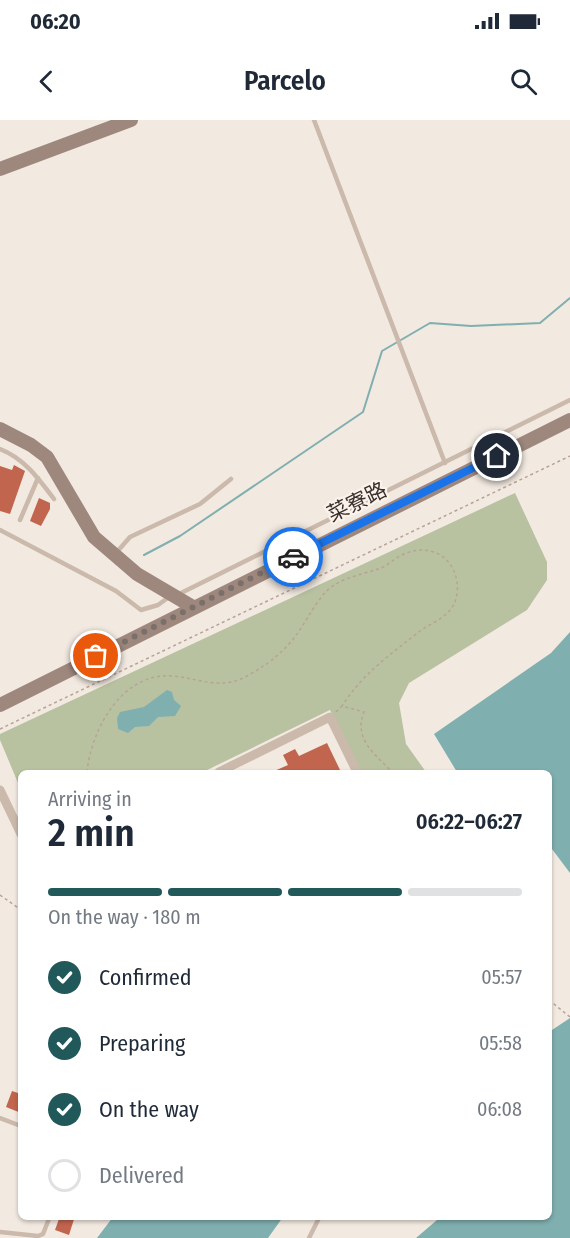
<!DOCTYPE html>
<meta charset="utf-8">
<style>
body{margin:0;font-family:"Fira Sans Condensed","Noto Sans TC",sans-serif;background:#f6f6f7;color:#1f2937;height:100vh;display:flex;flex-direction:column;font-size:22px;white-space:nowrap}
*{box-sizing:border-box;margin:0}
p{font-size:20px;color:#747a83}
.icon{flex:none;width:33px;height:33px;fill:none;stroke:currentColor;stroke-width:2;stroke-linecap:round;stroke-linejoin:round}
.map{position:relative;flex:1;overflow:hidden}
.drawer{position:absolute;left:18px;top:650px;width:534px;height:450px;display:flex;flex-direction:column;background:#fff;border-radius:9px;box-shadow:0 2px 4px #0004}
.drawer>*{flex:none}
.pin{position:absolute;display:grid;place-items:center;width:51px;height:51px;color:#fff;margin:-26px;border:3px solid #fff;border-radius:50%;box-shadow:0 2px 6px #0007}
.courier{position:absolute;display:grid;place-items:center;width:60px;height:60px;margin:-30px;border:4px solid #1a73e8;border-radius:50%;background:#fff;color:#222;box-shadow:0 2px 8px #0007}
.summary em{font-style:normal;font-weight:600}
.summary div{display:flex;flex-direction:column-reverse}
.summary{display:flex;align-items:center;justify-content:space-between;height:102px;padding:0 30px}
h1{font-size:39px;font-weight:600;line-height:45px}
.bar{display:grid;grid-template-columns:repeat(4,1fr);gap:9px 6px;align-content:center;height:72px;padding:0 30px}
.bar i{height:8px;border-radius:4px;background:#e0e1e3}
.bar .on{background:#21585a}
.bar p{grid-column:span 4}
ol{padding:0 30px;list-style:none}
li{display:flex;align-items:center;gap:18px;height:66px}
li p{margin-inline-start:auto}
li .icon{padding:6px;border-radius:50%;background:#21585a;color:#fff;stroke-width:4}
li:last-child{color:#747a83}
li i{width:33px;height:33px;border:3px solid #e0e1e3;border-radius:50%}
.status{display:flex;justify-content:space-between;align-items:center;height:42px;padding:0 30px;background:#fff;direction:ltr}
.status svg{height:16px;fill:currentColor}
header{display:flex;justify-content:space-between;align-items:center;height:78px;padding:0 30px;background:#fff;font-size:27px;font-weight:600}
.map>svg:first-child{display:block}
</style>
<div class="status"><b>06:20</b><svg viewBox="0 0 49 12"><path d="M0 12V9h3v3zM5 12V6h3v6zM10 12V3h3v9zM15 12V0h3v12zM26 1h20v11H26zM47 4h2v5h-2z"/></svg></div>
<header><svg class="icon" aria-label="back" viewBox="0 0 24 24"><path d="M15 5l-7 7 7 7"/></svg>Parcelo<svg class="icon" aria-label="search" viewBox="0 0 24 24"><circle cx="10" cy="10" r="6"/><path d="M15 15l6 6"/></svg></header>
<div class="map">
<svg width="570" height="1118" viewBox="0 0 570 1118">
<rect width="100%" height="100%" fill="#f2e9e0"/>
<polygon fill="#b8c2a0" points="515,373 547,442 547,460 527,490 409,563 399,583 406,624 426,652 361,652 330,590 203,652 21,652 21,670 0,620 0,614"/>
<g fill="#7fafaf">
<polygon points="570,512 570,753 549,725 549,652 457,652 434,614 551,533"/>
<polygon points="167,570 172,572 174,580 181,586 175,596 158,597 149,606 135,607 128,613 118,609 117,598 120,592 144,587"/>
<polygon points="570,898 570,1118 416,1118 437,1100 437,1097 549,1096 549,912"/>
<polygon points="113,1097 113,1096 283,1097 268,1118 97,1118"/>
</g>
<g fill="none" stroke-linecap="round" stroke-linejoin="round">
<polyline stroke="#7fafaf" stroke-width="2" points="144,435 180,416 363,292 382,231 430,203 471,206 540,203 570,178"/>
</g>
<g fill="#c2654e">
<polygon points="14,345 25,351 10,394 0,391 0,346 12,350"/>
<polygon points="39,378 50,383 50,389 41,406 30,401"/>
<polygon points="327,623 341,652 272,652 288,645 283,635 295,629 299,636"/>
<polygon points="12,971 21,974 21,993 6,987"/>
<polygon points="60,1096 75,1096 69,1115 55,1110"/>
</g>
<g fill="none" stroke-linecap="round" stroke-linejoin="round">
<g stroke="#b7a396" stroke-width="1.5" stroke-dasharray="3 3" stroke-linecap="butt">
<path d="M 336,592 L 342,586 L 364,592 C 353,619 375,634 392,652"/>
<polyline points="0,609 570,336"/>
<path d="M 87,652 C 91,610 122,552 172,556 C 199,558 220,571 247,556 C 269,544 288,529 301,508 C 310,495 318,478 330,468 C 344,457 364,454 381,448 C 388,445 393,440 400,436 C 420,425 444,429 454,451 C 459,463 459,480 450,490 C 443,499 430,504 420,511 C 391,534 362,554 342,586"/>
<polyline points="0,775 21,790"/>
<polyline points="549,880 570,897"/>
</g>
<g stroke="#cbb9ac" stroke-width="4.5">
<polyline points="314,0 445,343"/>
<path d="M 0,329 C 24,338 39,359 54,379"/>
<polyline points="20,400 38,358"/>
<polyline points="0,410 116,471 141,490 158,485 169,477"/>
<polyline points="116,433 130,417 200,384 231,359"/>
<polyline points="177,475 570,280"/>
<polyline points="0,998 21,1006"/>
<polyline points="0,1112 38,1116 43,1114 50,1096"/>
<polyline points="309,1118 320,1096"/>
</g>
<g stroke="#cbb9ac" stroke-width="9">
<polyline points="219,652 330,597 357,652"/>
<polyline points="0,670 21,714"/>
</g>
<g stroke="#9e887d" stroke-width="14">
<polyline points="0,49 131,0"/>
<polyline points="0,309 31,325 47,337 94,417 137,454 193,487"/>
<polyline points="0,585 570,300"/>
</g>
</g>
<g fill="none" stroke-linecap="round" stroke-linejoin="round">
<polyline stroke="#7a6f6a" stroke-width="6" stroke-dasharray="0 10.8" points="96,536 293,437"/>
<polyline stroke="#1a73e8" stroke-width="8" points="293,437 497,336"/>
</g>
<g text-anchor="middle" dominant-baseline="central" stroke-width="4.5" stroke-linejoin="round" paint-order="stroke">
<g font-size="21" fill="#392e2a" stroke="#faf3ec">
<text transform="translate(357 382) rotate(-26)">菜寮路</text>
</g>
</g>
</svg>
<div class="pin" style="left:96px;top:536px;background:#ea580c"><svg class="icon" aria-label="bag" viewBox="0 0 24 24"><path d="M5 8h14l-1 12H6zM9 8a3 3 0 0 1 6 0"/></svg></div>
<div class="pin" style="left:497px;top:336px;background:#1f2937"><svg class="icon" aria-label="home" viewBox="0 0 24 24"><path d="M3 11l9-7 9 7M6 9v11h12V9"/></svg></div>
<div class="courier" style="left:293px;top:437px"><svg class="icon" aria-label="car" viewBox="0 0 24 24"><path d="M5 17H2v-5l4-1 3-4h7l3 4 3 1v5h-3M9 17h6M6 11h13"/><circle cx="7" cy="17" r="2"/><circle cx="17" cy="17" r="2"/></svg></div>
<section class="drawer">
<div class="summary"><div><h1>2 min</h1><p>Arriving in</p></div><em>06:22–06:27</em></div>
<div class="bar"><i class="on"></i><i class="on"></i><i class="on"></i><i></i><p>On the way · 180 m</p></div>
<ol>
<li><svg class="icon" aria-label="check" viewBox="0 0 24 24"><path d="M5 12l5 5 9-10"/></svg>Confirmed<p>05:57</p></li>
<li><svg class="icon" aria-label="check" viewBox="0 0 24 24"><path d="M5 12l5 5 9-10"/></svg>Preparing<p>05:58</p></li>
<li><svg class="icon" aria-label="check" viewBox="0 0 24 24"><path d="M5 12l5 5 9-10"/></svg>On the way<p>06:08</p></li>
<li><i></i>Delivered</li>
</ol>
</section>
</div>
